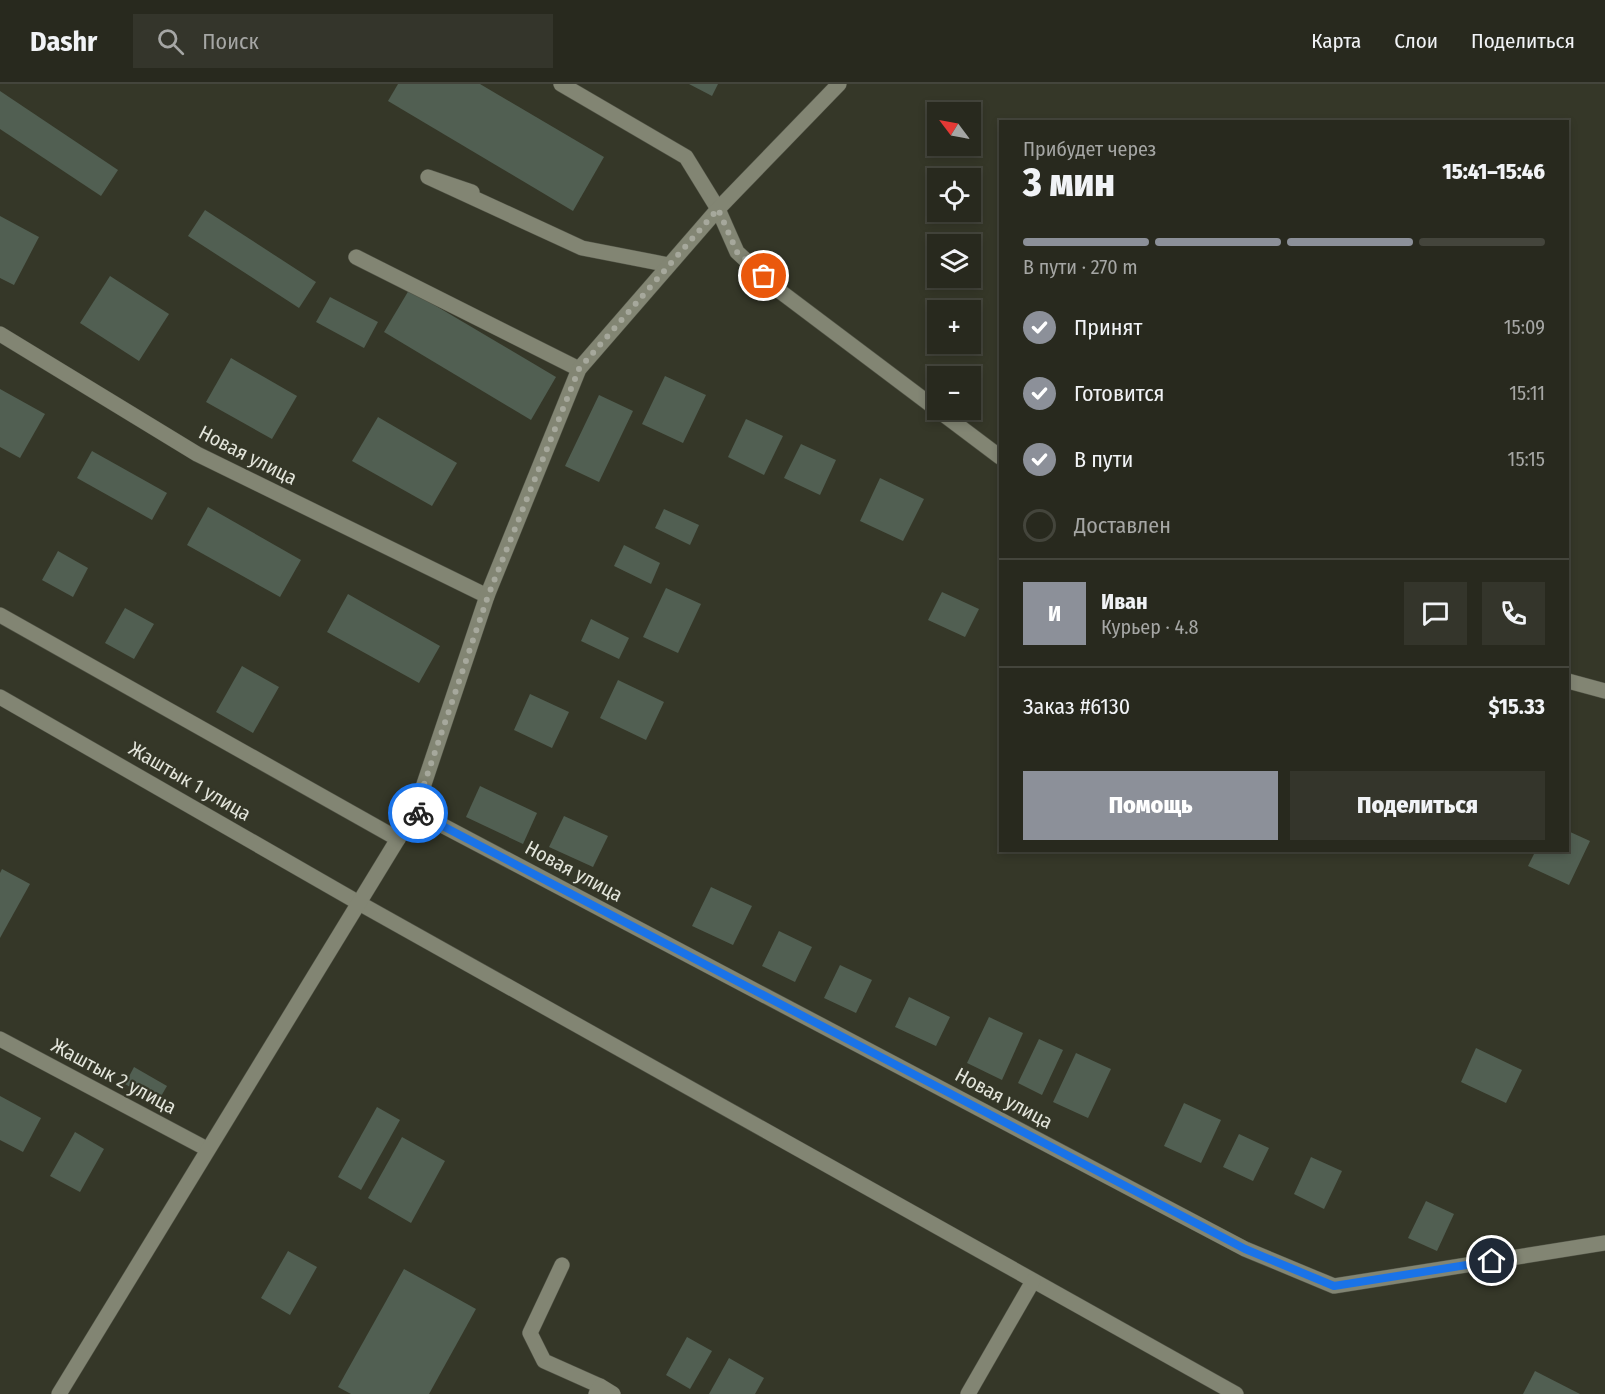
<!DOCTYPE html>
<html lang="ru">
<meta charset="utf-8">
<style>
body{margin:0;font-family:"Fira Sans Condensed",sans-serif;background:#34352b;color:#f1f3f6;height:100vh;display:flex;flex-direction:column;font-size:22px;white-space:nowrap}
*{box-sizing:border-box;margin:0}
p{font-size:20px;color:#a5a6a4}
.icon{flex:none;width:33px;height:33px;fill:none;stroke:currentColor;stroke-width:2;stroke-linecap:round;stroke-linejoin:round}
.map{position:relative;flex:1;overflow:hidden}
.details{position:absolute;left:999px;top:36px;width:570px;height:732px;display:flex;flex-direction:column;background:#28291e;border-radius:0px;box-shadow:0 3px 9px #0003,0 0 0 2px #44453c}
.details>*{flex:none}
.needle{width:39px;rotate:302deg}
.buttons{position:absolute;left:927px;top:18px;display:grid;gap:12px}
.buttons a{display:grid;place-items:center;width:54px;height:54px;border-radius:0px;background:#28291e;box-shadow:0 3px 9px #0003,0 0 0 2px #44453c;font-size:30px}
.pin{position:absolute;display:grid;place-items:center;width:51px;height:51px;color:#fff;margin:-26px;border:3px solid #fff;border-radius:50%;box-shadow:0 2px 6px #0007}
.courier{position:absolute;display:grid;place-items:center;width:60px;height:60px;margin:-30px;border:4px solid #1a73e8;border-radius:50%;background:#fff;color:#222;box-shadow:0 2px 8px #0007}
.headline em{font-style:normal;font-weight:800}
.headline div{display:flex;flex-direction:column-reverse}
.headline{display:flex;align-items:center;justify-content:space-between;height:102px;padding:0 24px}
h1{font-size:39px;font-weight:800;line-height:45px}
.bar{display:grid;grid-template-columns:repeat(4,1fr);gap:9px 6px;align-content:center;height:72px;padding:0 24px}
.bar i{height:8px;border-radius:4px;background:#44453c}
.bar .current{background:#8c9099}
.bar p{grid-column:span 4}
.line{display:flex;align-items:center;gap:15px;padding:0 24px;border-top:2px solid #44453c}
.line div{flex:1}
.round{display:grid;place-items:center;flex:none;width:63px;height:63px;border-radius:0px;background:#34352b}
ol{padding:0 24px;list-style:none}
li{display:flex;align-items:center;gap:18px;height:66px}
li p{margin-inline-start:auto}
li .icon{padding:6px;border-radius:50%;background:#8c9099;color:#fff;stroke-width:4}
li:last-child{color:#a5a6a4}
li i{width:33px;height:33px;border:3px solid #44453c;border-radius:50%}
.primary-button{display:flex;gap:12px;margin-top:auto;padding:12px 24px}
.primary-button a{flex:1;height:69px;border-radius:0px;background:#8c9099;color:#fff;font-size:24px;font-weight:800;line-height:69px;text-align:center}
.primary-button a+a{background:#34352b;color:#f1f3f6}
header{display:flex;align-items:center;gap:36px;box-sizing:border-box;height:84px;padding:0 30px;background:#28291e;border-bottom:2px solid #44453c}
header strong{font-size:28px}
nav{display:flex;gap:33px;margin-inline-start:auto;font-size:21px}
.search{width:420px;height:54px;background:#34352b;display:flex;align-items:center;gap:15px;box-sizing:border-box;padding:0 21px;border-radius:0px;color:#a5a6a4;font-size:22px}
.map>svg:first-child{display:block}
</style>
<header>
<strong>Dashr</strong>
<div class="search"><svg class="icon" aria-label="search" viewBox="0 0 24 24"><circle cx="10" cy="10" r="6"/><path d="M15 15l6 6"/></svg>Поиск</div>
<nav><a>Карта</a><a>Слои</a><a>Поделиться</a></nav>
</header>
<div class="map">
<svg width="1605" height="1310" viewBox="0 0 1605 1310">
<rect width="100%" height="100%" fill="#353728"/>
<g fill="#515f52">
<polygon points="398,0 480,0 604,73 573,127 388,17"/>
<polygon points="689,0 718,0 712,12"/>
<polygon points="0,7 118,86 101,112 0,45"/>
<polygon points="205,126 316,198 299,224 188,152"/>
<polygon points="0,132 39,153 14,201 0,194"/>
<polygon points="110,192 169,230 139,277 80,239"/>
<polygon points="409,206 556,293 531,336 384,248"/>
<polygon points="330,213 378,238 364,264 316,238"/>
<polygon points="231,274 297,312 272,355 206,318"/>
<polygon points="665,292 706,311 683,359 642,340"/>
<polygon points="0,305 45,330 20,374 0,363"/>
<polygon points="599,311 633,327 599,398 565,382"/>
<polygon points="378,333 457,379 432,422 352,377"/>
<polygon points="746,335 783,352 764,391 728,373"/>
<polygon points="801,360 836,376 820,411 784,394"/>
<polygon points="92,367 167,409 152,436 77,394"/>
<polygon points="880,394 924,415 903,457 860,437"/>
<polygon points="208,423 301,476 280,513 187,461"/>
<polygon points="664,425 699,441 690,461 655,444"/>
<polygon points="624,461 660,479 651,500 614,482"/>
<polygon points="58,467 88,484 73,513 42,496"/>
<polygon points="666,504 701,520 678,569 643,553"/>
<polygon points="942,508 979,525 965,553 928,536"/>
<polygon points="348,510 440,562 419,599 327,548"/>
<polygon points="125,524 154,540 134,575 105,559"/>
<polygon points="591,535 629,554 619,575 581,557"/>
<polygon points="242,582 279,603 253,649 216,628"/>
<polygon points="618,596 664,618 646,656 600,634"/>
<polygon points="530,610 569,628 552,664 514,646"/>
<polygon points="480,702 537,729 523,760 466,733"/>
<polygon points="564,732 608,752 593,783 549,763"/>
<polygon points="1568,747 1590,757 1569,801 1528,782 1536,766 1568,766"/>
<polygon points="2,785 30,800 0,854 0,789"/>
<polygon points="711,803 752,822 733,861 692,842"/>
<polygon points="779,847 812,863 795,898 762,882"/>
<polygon points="840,881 872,896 856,929 824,914"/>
<polygon points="909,913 950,933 936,962 895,943"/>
<polygon points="989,933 1023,949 1002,996 967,979"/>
<polygon points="1039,955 1063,966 1042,1011 1018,999"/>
<polygon points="1476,964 1522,986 1506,1019 1461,998"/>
<polygon points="1076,969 1111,985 1088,1034 1053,1018"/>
<polygon points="134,983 167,1002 157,1019 125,1000"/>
<polygon points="0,1012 41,1034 23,1068 0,1056"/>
<polygon points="1184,1019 1221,1036 1201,1079 1164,1062"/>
<polygon points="377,1023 400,1036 361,1106 338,1093"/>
<polygon points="75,1048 104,1065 80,1108 50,1092"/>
<polygon points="1239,1050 1269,1064 1253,1097 1223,1083"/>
<polygon points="402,1053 445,1077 411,1139 368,1114"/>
<polygon points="1311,1073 1342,1087 1324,1125 1294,1110"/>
<polygon points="1426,1117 1454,1130 1437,1167 1408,1154"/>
<polygon points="288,1167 317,1183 290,1231 261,1214"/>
<polygon points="404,1185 476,1225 429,1310 351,1310 338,1303"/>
<polygon points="687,1253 712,1267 690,1305 666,1291"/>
<polygon points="729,1274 764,1294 755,1310 709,1310"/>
<polygon points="1535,1287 1580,1310 1523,1310"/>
</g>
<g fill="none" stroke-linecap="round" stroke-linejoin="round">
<g stroke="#505245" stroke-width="16">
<g id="minor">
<polyline points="561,0 686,73 718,125 737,168 777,205 1000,373"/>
<polyline points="472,108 428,93 582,164 669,181"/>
<polyline points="356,173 579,285"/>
<polyline points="0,250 197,370 487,512"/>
<polyline points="0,531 398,755"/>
<polyline points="1568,597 1605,607"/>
<polyline points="0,613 359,819 1236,1310"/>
<polyline points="415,727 1245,1165 1334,1202 1605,1159"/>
<polyline points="0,955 207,1065"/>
<polyline points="562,1181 530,1249 544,1277 600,1302"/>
<polyline points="59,1310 415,727 487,512 579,285 718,125 839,0"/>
<polyline points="596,1310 600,1302 613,1310"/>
<polyline points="968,1310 1033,1197"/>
</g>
</g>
<use href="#minor" stroke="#828573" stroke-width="15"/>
</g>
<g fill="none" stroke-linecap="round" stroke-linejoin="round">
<polyline stroke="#a6a89c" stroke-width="6" stroke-dasharray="0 10.8" points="418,729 415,727 488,512 579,285 718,125 737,168 764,192"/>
<polyline stroke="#1a73e8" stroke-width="8" points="418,729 1245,1165 1334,1202 1492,1177"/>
</g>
<g text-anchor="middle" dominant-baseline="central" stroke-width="4.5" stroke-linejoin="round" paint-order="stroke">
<g font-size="20" fill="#e3e5db" stroke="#353728">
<text transform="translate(248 371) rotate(27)">Новая улица</text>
<text transform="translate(190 697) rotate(30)">Жаштык 1 улица</text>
<text transform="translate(574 787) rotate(28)">Новая улица</text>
<text transform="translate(114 992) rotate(28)">Жаштык 2 улица</text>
<text transform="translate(1004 1014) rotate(28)">Новая улица</text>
</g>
</g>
</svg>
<div class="buttons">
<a><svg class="needle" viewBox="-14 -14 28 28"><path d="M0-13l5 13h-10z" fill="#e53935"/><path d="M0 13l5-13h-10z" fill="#a5a6a4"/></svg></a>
<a><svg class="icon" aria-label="locate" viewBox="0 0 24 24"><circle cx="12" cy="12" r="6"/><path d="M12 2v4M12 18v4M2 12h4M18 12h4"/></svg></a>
<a><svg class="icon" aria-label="layers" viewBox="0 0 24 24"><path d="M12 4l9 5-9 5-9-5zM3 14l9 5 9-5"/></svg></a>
<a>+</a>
<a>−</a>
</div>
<div class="pin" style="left:764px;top:192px;background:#ea580c"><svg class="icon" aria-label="bag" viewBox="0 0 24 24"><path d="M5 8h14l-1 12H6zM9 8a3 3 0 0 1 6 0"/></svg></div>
<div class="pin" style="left:1492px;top:1177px;background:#1f2937"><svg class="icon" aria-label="home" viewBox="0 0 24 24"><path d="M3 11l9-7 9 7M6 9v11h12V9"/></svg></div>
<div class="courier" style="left:418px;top:729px"><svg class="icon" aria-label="bike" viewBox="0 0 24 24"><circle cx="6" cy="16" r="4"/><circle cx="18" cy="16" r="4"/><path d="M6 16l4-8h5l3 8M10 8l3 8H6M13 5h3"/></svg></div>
<section class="details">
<div class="headline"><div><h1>3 мин</h1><p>Прибудет через</p></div><em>15:41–15:46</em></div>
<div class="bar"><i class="current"></i><i class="current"></i><i class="current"></i><i></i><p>В пути · 270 m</p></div>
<ol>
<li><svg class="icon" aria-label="check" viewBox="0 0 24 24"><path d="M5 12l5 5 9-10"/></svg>Принят<p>15:09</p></li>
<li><svg class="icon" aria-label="check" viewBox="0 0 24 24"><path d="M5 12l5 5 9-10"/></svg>Готовится<p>15:11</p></li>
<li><svg class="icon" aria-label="check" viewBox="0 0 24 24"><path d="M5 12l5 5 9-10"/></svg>В пути<p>15:15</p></li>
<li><i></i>Доставлен</li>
</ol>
<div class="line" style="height:108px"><b class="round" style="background:#8c9099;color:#fff">И</b><div><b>Иван</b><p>Курьер · 4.8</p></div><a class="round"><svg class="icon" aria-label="chat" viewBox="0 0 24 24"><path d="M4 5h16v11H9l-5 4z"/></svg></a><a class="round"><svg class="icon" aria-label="phone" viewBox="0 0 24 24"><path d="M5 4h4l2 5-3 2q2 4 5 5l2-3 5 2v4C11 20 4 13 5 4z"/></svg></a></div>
<div class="line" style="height:78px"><div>Заказ #6130</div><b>$15.33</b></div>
<div class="primary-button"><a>Помощь</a><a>Поделиться</a></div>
</section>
</div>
